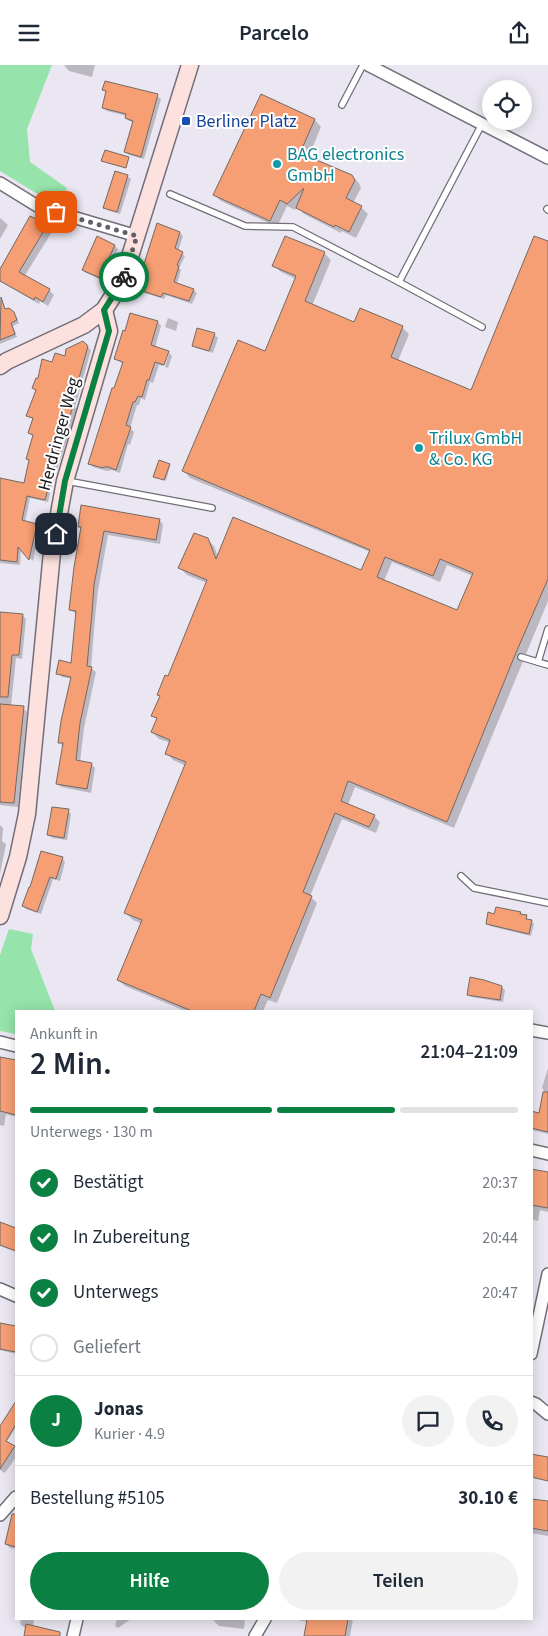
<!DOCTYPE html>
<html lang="de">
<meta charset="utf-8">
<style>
body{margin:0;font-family:"Source Sans 3",sans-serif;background:#f2f2f3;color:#1f2937;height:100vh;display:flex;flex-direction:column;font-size:19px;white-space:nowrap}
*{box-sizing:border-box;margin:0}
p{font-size:16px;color:#747a83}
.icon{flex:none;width:28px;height:28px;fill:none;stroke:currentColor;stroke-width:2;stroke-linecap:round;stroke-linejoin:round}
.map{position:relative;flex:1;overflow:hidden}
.panel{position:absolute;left:15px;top:945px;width:518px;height:610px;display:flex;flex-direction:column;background:#fff;border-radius:0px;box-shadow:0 2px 12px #0003}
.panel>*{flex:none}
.controls{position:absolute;left:482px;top:15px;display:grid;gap:10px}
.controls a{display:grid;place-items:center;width:50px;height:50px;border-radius:50%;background:#fff;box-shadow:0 2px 12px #0003;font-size:25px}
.pin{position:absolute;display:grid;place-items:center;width:42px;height:42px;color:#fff;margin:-21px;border-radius:10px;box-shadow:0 2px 8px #0006}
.courier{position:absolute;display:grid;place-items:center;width:50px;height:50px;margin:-25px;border:4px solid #0b8043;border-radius:50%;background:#fff;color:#222;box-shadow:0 1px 6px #0007}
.summary em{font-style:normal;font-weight:600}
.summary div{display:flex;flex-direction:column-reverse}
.summary{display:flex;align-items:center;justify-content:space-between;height:85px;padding:0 15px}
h1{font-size:32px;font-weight:600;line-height:38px}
.bar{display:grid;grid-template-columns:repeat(4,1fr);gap:8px 5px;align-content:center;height:60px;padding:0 15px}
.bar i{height:6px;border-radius:4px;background:#e0e1e3}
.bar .selected{background:#0b8043}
.bar p{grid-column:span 4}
.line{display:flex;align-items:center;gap:12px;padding:0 15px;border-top:1px solid #e0e1e3}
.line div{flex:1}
.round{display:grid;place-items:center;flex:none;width:52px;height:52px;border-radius:26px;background:#f2f2f3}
ol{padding:0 15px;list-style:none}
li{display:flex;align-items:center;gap:15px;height:55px}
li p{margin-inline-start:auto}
li .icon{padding:5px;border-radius:50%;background:#0b8043;color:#fff;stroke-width:4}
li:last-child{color:#747a83}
li i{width:28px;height:28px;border:2px solid #e0e1e3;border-radius:50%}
.action{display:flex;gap:10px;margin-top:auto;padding:10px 15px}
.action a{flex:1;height:58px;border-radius:30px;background:#0b8043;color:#fff;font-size:20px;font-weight:600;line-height:58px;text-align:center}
.action a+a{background:#f2f2f3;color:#1f2937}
header{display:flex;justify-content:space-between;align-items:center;height:65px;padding:0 15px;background:#fff;font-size:22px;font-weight:600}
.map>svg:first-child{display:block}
</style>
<header><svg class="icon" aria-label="menu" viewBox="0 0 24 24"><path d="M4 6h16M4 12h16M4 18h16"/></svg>Parcelo<svg class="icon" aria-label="share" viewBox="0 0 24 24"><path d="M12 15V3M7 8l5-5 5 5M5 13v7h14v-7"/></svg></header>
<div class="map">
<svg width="548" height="1571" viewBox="0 0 548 1571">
<rect width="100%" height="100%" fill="#ebe7f2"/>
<g fill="#96e3ab">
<polygon points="0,0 52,0 27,64 30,97 67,123 57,141 0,106"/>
<polygon points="9,864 33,869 31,884 55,946 16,946 16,969 0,966 0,890"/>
</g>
<g fill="#0003" fill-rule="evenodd">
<polygon points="64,0 95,0 92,12 69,6"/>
<polygon points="104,25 157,31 161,34 144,94 129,90 126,87 134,57 129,56 126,53 127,51 107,46 103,42 107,28"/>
<polygon points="261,30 315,55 321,62 308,93 352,111 359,118 361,123 353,138 361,142 368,149 356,173 342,166 341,168 304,149 297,142 295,145 287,141 277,162 221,136 214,130"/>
<polygon points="127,111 131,114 120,149 107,145 104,142"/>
<polygon points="0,153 8,160 0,174"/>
<polygon points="30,153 48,160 53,165 24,212 49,225 54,230 48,241 40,236 39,239 0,216 0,206"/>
<polygon points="158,160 180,168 183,171 178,186 185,191 179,203 181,205 177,219 193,225 197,228 192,239 166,230 164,234 141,227 138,224"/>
<polygon points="97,173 115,181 118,184 104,216 86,208 83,205"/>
<path d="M 548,178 L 548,536 L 454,763 L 355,722 L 348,740 L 374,751 L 380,757 L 376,768 L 342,754 L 310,831 L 317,838 L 277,938 L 268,935 L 263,946 L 185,946 L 125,921 L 118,915 L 142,859 L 133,855 L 126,848 L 186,701 L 173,695 L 167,688 L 171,678 L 159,674 L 152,667 L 157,655 L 153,650 L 207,518 L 187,510 L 180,503 L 207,474 L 214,481 L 218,492 L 361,507 L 370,487 L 190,413 L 184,406 L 265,288 L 296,214 L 281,207 L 274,201 L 324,188 L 331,195 L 312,241 L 355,259 L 402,262 L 409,269 L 398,296 L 471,327 ZM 392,497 L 440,517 L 447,500 L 473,511 L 458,547 L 384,516 Z"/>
<polygon points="9,244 16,251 19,258 13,261 17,272 0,279 0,248"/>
<polygon points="131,250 158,257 161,261 155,283 167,287 163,301 159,300 153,318 150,317 145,335 141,333 139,340 137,340 130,363 134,367 130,380 128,379 120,408 112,405 107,406 93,402 90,398 123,299 116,294"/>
<polygon points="168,253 178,257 176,266 165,262"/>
<polygon points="214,269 218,273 213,288 196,283 193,280"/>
<polygon points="83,278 91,285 75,342 77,344 53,417 48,437 30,433 25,457 37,460 40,463 33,496 21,484 20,500 0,498 0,414 25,420 30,397 27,394 34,372 29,368 34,355 28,351 36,326 34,323 53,299 66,293"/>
<polygon points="169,288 172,291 168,303 165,302"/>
<polygon points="169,400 170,401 166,416 156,412"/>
<polygon points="159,455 163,459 160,479 108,470 98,525 95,553 91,603 96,607 84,663 80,697 91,699 95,703 91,728 61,722 57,718 64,682 59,677 72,614 62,612 58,608 72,599 77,549 70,545 82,464 79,462"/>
<polygon points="0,548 22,550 26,554 22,594 16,593 11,641 23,643 27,647 18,742 0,740"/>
<polygon points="68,746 71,749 67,775 52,773 49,770"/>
<polygon points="0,760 3,763 2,776 6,779 0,809"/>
<polygon points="62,793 65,797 60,816 53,814 41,849 26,844 23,841"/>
<polygon points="520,848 534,859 531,871 490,861 487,858 495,850"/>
<polygon points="471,914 502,922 505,925 503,937 471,932 468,929"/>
<polygon points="0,993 16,996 16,1052 6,1049 4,1061 0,1060"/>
<polygon points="548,1003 548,1069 532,1065 531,1067 531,1047 540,1049 544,1026 542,1023"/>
<polygon points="531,1105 548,1108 548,1147 540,1145 538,1156 531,1154"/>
<polygon points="0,1158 16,1165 16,1187 0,1181"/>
<polygon points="0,1259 16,1262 16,1295 15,1294 16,1289 0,1285"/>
<polygon points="11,1347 16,1350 16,1362 8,1375 0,1370 0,1364"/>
<polygon points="5,1376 16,1384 16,1392 5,1408 0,1405 0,1384"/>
<polygon points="531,1435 548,1438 548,1471 531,1468"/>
<polygon points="9,1466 16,1468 16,1484 10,1483 6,1479"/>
<polygon points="21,1554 33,1554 34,1555 33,1561 57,1571 25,1571 26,1564 20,1559"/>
<polygon points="117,1554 131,1554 118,1563 115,1561"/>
<polygon points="214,1554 245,1554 244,1564 219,1561 214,1556"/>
<polygon points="292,1554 353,1554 350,1571 306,1571 308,1557"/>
</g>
<g fill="#f69e74" stroke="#746964" fill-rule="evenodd">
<polygon points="105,16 158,29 141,92 124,87 133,56 125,53 126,49 102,43 106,26 102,25"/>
<polygon points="261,29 315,54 300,88 352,110 355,115 346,133 362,141 349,167 335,160 334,162 296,143 304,123 287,139 280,135 270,156 213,130"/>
<polygon points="105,85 129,92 126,103 101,96"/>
<polygon points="115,106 128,110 117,147 103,143"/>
<polygon points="30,151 48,159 19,207 50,224 43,237 35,232 34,235 0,216 0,204"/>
<polygon points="157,158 180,167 175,183 183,187 177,200 179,201 174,217 194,224 189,236 163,228 161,232 136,224"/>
<polygon points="97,171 115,180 100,213 82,205"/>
<path d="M 285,171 L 325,187 L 305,236 L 354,257 L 360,243 L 403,261 L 391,292 L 471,325 L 534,171 L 548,176 L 548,514 L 515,590 L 447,757 L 348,716 L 341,736 L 375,750 L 369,762 L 335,748 L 303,827 L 312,831 L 270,933 L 261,929 L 254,946 L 192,946 L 117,915 L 142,855 L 124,848 L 186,697 L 165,689 L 170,675 L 151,667 L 157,653 L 151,651 L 160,631 L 157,630 L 165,610 L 168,611 L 207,515 L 178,503 L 194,468 L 208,473 L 216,494 L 233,452 L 361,505 L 370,485 L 182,406 L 238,275 L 265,286 L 296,211 L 272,201 ZM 385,492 L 433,511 L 440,494 L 473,508 L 457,545 L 377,512 Z"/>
<polygon points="1,232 5,244 9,243 14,247 17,255 11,258 15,269 0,275"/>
<polygon points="130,248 158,256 151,280 169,286 164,300 155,297 149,315 147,315 142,332 138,331 135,337 133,337 126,360 131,362 116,405 108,402 104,402 103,403 88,399 112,323 114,323 123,297 114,294 123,265 125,266"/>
<polygon points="197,263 215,268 209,286 192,281"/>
<polygon points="83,276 88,281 72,338 74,339 60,379 45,435 27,431 22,455 37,459 29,495 18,482 17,497 0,495 0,413 24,418 29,395 26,394 33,370 28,368 33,353 26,351 36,325 32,323 36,313 38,313 42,294 52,297 55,288 65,291 66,284"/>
<polygon points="159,395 170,399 164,415 153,412"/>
<polygon points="81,440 160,454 156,475 104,466 94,520 92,548 87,601 92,602 80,658 76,695 92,698 87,724 56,719 63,678 58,678 61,656 71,612 56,609 59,595 71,598 76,546 69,545 74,502 81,462 78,462"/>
<polygon points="0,547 23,549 19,590 12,590 8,632 0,632"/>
<polygon points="0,639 24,641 14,738 0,737"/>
<polygon points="52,742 69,744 64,773 47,770"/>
<polygon points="41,786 63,792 56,814 50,812 37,847 22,841 29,822 30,822"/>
<polygon points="496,842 521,847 520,849 527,850 526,854 532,855 529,869 486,859 488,847 494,849"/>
<polygon points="470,912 484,915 502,921 500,935 467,930"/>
<polygon points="0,992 16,995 16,1050 0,1046"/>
<polygon points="543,1027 548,1027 548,1067 531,1063 531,1046 539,1048"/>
<polygon points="531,1104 548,1107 548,1143 531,1140"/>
<polygon points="0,1157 16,1163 16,1186 0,1180"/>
<polygon points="0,1258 16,1261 16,1287 0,1284"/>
<polygon points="16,1336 16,1359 6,1376 15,1381 0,1404 0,1361"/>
<polygon points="531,1389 548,1392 548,1416 531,1412"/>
<polygon points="531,1434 548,1436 548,1466 531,1463"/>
<polygon points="12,1449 16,1449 16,1482 5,1479"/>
<polygon points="307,1554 348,1554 345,1571 304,1571"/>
<polygon points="26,1559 60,1567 60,1571 24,1571"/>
</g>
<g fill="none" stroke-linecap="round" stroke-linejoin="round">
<g stroke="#726e78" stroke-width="8">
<g id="lane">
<polyline points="342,40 363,0"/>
<polyline points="170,129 245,161 293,162 399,217 482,59"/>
<polyline points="547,144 548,145"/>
<polyline points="399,217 482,262"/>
<polyline points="67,416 212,443"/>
<polyline points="521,592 548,600"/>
<polyline points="538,597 548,564"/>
<polyline points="461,811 474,823 548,838"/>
</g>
</g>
<g stroke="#726e78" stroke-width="14">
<g id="street">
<polyline points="368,0 548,93"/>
<polyline points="0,118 39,142 137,171"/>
<polyline points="531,965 548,968"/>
<polyline points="0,977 16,981"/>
<polyline points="531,1085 548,1089"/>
<polyline points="0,1224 16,1231"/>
<polyline points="531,1289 548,1209"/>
<polyline points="531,1337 536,1339 548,1349"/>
<polyline points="0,1450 16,1432"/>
<polyline points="73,1571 77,1554"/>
<polyline points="255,1571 265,1554"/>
</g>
</g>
<g stroke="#726e78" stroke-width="19">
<g id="secondary">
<polyline points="0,301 7,296 84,260 104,245 122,217 190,0"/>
<polyline points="0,851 18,792 27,749 52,487 65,416 109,266 104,245"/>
</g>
</g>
<use href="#lane" stroke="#fff" stroke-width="5.5"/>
<use href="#street" stroke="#fff" stroke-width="11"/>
<use href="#secondary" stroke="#fce1df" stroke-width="16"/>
</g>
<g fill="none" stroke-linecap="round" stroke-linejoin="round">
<polyline stroke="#636168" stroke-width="5" stroke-dasharray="0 9" points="56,147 137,171 124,212"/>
<polyline stroke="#0b8043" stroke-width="6" points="56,469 65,416 109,266 104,245 122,217 124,212"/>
</g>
<rect fill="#1a4fb4" stroke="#fff" stroke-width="2" x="181" y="51" width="10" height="10" rx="2.5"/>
<g fill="#0f9aa8" stroke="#fff" stroke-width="2">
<circle cx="277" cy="99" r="5"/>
<circle cx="419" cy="383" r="5"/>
</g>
<g text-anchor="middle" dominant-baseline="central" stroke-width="4" stroke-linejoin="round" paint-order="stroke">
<g font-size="18" fill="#164399" stroke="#fff" text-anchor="start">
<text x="196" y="56">Berliner Platz</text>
</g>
<g font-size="18" fill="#0d838f" stroke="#fff" text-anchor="start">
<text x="287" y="89">BAG electronics<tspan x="287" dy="21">GmbH</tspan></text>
<text x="429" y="373">Trilux GmbH<tspan x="429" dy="21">&amp; Co. KG</tspan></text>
</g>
<g font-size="18" fill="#1a191d" stroke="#fff">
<text transform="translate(59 369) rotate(-75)">Herdringer Weg</text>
</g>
</g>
</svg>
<div class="controls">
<a><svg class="icon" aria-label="locate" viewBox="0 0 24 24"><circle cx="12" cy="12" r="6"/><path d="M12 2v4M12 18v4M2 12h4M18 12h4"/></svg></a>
</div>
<div class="pin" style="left:56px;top:147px;background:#ea580c"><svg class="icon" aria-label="bag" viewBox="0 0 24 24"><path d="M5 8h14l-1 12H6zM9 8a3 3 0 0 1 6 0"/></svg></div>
<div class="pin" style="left:56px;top:469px;background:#1f2937"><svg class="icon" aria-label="home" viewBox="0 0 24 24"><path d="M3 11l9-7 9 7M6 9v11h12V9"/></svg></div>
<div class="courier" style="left:124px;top:212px"><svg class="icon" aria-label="bike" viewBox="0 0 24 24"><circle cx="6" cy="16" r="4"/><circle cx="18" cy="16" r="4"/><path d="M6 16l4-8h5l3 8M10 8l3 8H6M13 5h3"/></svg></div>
<section class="panel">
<div class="summary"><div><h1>2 Min.</h1><p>Ankunft in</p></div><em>21:04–21:09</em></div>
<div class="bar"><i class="selected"></i><i class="selected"></i><i class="selected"></i><i></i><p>Unterwegs · 130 m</p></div>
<ol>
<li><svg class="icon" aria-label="check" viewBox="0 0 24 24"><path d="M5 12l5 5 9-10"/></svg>Bestätigt<p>20:37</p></li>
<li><svg class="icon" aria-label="check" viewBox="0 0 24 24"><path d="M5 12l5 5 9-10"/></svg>In Zubereitung<p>20:44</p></li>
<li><svg class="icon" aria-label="check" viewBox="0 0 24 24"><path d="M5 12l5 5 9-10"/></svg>Unterwegs<p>20:47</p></li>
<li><i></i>Geliefert</li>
</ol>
<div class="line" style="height:90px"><b class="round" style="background:#0b8043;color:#fff">J</b><div><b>Jonas</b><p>Kurier · 4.9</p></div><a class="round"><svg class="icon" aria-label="chat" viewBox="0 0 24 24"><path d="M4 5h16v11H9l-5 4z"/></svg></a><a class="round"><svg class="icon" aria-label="phone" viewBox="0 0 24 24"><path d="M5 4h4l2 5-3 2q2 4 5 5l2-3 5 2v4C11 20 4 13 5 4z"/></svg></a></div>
<div class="line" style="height:65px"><div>Bestellung #5105</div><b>30.10 €</b></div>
<div class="action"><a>Hilfe</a><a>Teilen</a></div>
</section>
</div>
